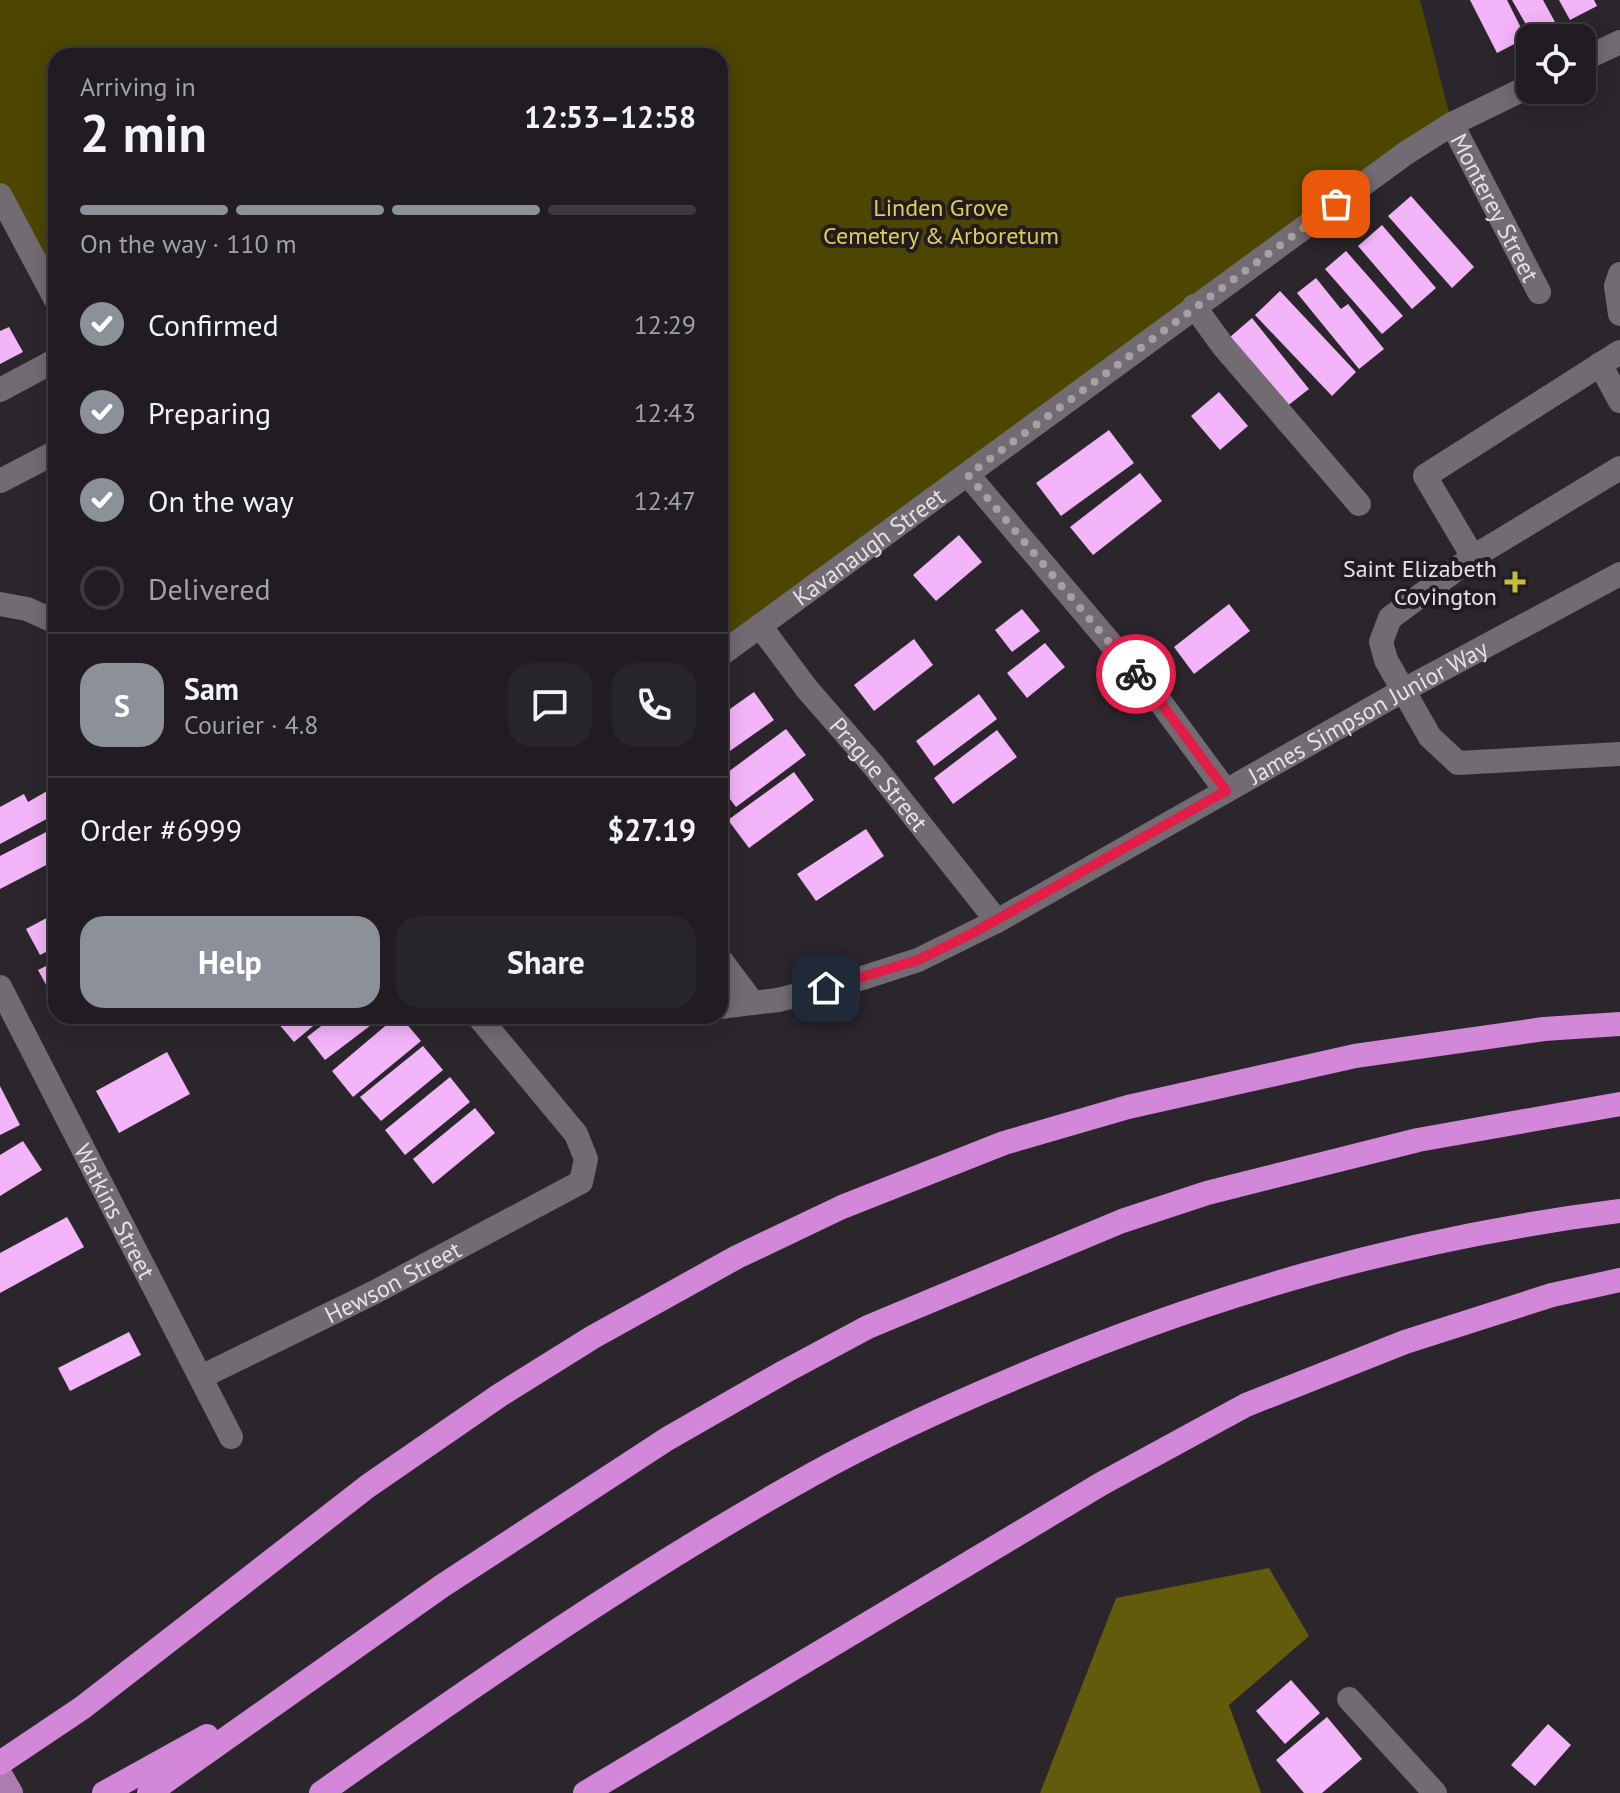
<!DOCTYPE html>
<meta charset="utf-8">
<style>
body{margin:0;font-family:"PT Sans",sans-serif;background:#28252a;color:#f1f3f6;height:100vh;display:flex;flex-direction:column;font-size:30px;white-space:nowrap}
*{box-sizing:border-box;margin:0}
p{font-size:26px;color:#a2a1a5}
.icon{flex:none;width:44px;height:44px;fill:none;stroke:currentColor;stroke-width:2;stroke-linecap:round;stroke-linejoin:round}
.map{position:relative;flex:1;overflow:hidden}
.side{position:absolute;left:48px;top:48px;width:680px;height:976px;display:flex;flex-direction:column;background:#201c21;border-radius:24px;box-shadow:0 4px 20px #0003,0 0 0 2px #3d3a3f}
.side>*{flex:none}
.buttons{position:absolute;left:1516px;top:24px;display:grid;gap:16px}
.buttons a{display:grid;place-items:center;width:80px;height:80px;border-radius:16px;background:#201c21;box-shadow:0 4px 20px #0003,0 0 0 2px #3d3a3f;font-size:40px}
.pin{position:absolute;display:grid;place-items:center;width:68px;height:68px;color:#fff;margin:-34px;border-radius:16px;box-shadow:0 4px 12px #0006}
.courier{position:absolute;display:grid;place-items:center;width:80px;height:80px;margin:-40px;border:6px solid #e11d48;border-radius:50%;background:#fff;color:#222;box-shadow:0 2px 10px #0007}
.overview em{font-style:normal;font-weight:700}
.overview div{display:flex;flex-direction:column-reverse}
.overview{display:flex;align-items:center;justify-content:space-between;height:136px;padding:0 32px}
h1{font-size:52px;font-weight:700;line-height:60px}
.bar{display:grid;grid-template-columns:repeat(4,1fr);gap:12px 8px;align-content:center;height:96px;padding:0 32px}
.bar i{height:10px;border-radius:6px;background:#3d3a3f}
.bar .active{background:#8c9099}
.bar p{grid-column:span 4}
.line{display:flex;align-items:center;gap:20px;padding:0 32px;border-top:2px solid #3d3a3f}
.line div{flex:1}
.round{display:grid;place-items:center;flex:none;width:84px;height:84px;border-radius:24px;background:#28252a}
ol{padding:0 32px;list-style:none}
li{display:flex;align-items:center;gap:24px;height:88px}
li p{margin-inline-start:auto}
li .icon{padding:8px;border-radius:50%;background:#8c9099;color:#fff;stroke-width:4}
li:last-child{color:#a2a1a5}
li i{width:44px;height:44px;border:4px solid #3d3a3f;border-radius:50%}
.button{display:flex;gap:16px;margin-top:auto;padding:16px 32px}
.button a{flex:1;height:92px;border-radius:24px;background:#8c9099;color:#fff;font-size:32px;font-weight:700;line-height:92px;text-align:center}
.button a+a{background:#28252a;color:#f1f3f6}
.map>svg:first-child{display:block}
</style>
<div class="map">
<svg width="1620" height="1793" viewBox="0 0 1620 1793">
<rect width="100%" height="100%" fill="#2b262c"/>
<polygon fill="#4c4600" points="0,0 1420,0 1452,124 720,655 720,56 56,56 56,300 0,195"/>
<polygon fill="#615b0b" points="1269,1568 1309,1636 1229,1705 1261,1793 1040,1793 1116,1598"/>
<g fill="#f4b4f9">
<polygon points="1470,0 1507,0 1526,38 1497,53"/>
<polygon points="1512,0 1543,0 1555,22 1532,35"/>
<polygon points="1559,0 1594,0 1597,6 1570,20"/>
<polygon points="1411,196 1474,267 1452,288 1388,216"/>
<polygon points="1382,225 1436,288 1412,309 1358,246"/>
<polygon points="1346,251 1403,316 1382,334 1325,269"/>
<polygon points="1316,278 1341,309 1348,304 1384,349 1359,369 1297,293"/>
<polygon points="1280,291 1356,372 1332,396 1255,315"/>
<polygon points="1252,318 1309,389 1286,407 1230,337"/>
<polygon points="9,327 23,352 0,364 0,331"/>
<polygon points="1219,392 1248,426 1220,450 1191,416"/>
<polygon points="1109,430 1134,463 1061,516 1036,483"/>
<polygon points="1140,473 1162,501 1093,555 1070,527"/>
<polygon points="959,535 982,562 936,601 913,575"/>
<polygon points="1229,604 1250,631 1194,674 1174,647"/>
<polygon points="1022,609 1040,631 1012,652 995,630"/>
<polygon points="914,639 933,665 874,711 854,685"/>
<polygon points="1045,643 1065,667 1027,698 1007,673"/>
<polygon points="754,692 774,720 720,758 720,716"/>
<polygon points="979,694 997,719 934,766 916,741"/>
<polygon points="786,729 806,755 736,807 720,786 720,778"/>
<polygon points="997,730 1017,757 953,804 934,778"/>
<polygon points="794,772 814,800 749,848 728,820"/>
<polygon points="49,790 56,803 56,814 0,844 0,807 24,794 28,802"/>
<polygon points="866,829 884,856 816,901 797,874"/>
<polygon points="50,830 53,836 56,835 56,860 0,889 0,856"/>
<polygon points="56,913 56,947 40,955 26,929"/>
<polygon points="56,961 56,1003 38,970"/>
<polygon points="272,1016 325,1016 294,1042"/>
<polygon points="334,1016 383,1016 325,1060 307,1037"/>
<polygon points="397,1016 400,1016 421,1041 353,1097 332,1071"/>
<polygon points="423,1046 443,1070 381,1121 360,1097"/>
<polygon points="167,1052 190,1094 119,1133 96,1091"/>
<polygon points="450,1077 470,1102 405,1155 385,1130"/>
<polygon points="0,1086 20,1125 0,1135"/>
<polygon points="475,1108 495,1133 433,1184 413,1159"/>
<polygon points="23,1141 42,1170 0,1196 0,1155"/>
<polygon points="67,1217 84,1247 0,1293 0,1253"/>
<polygon points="129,1332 141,1355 70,1391 58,1368"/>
<polygon points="1291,1680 1320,1713 1285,1744 1256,1711"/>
<polygon points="1327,1717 1362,1759 1322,1793 1304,1793 1276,1760"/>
<polygon points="1548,1724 1571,1745 1535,1786 1511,1765"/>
</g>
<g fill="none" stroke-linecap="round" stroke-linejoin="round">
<g stroke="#726b72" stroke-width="24">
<polyline points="1582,60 1620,42"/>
<path id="s1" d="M 1452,124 L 1539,292"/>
<polyline points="0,195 56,300"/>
<polyline points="1620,274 1616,286 1620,314"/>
<polyline points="1194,306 1223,346 1359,504"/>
<polyline points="1600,364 1620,401"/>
<polyline points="0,390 56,360"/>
<polyline points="1620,468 1473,557 1390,618 1381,642 1386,660 1430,737 1458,763 1620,754"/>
<polyline points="968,475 1161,703 1226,791"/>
<polyline points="0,481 56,452"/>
<polyline points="1473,557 1425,476 1620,352"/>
<polyline points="0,604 27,609 56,622"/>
<path id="s2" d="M 760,626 L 807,689 L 874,766 L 997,921"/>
<path id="s3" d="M 720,655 L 1406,153 L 1452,124 L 1530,86"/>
<polyline points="720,959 753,1003"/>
<path id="s4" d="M 0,987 L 231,1437"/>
<path id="s5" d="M 720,1007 L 778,1000 L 850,982 L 918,960 L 997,921 L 1402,691 L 1620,574"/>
<path id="s6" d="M 201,1377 L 375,1292 L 581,1182 L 586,1159 L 576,1134 L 478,1016"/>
<polyline points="1349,1699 1435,1793"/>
</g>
<polyline stroke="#ac7cb0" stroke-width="24" points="0,1774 11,1793"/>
<g stroke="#d287d9" stroke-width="24">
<polyline points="0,1763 82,1708 368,1486 500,1395 593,1337 737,1257 842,1207 1004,1143 1128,1107 1355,1056 1544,1029 1620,1024"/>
<polyline points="104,1793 207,1736"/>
<polyline points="149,1793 442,1586 667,1439 784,1372 868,1327 1122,1221 1207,1193 1418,1140 1620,1104"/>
<path d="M 321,1793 C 481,1680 642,1569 813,1474 C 876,1439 942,1409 1008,1381 C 1207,1295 1406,1238 1620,1211"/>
<polyline points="585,1793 1101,1484 1246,1405 1405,1342 1552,1295 1620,1280"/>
</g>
</g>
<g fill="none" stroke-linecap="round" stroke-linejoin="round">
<polyline stroke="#a4a0a4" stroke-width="8" stroke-dasharray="0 14.4" points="1136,674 968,475 1336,204"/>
<polyline stroke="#e11d48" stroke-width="10" points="826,988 918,960 971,934 1226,791 1161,703 1136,674"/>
</g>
<path fill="#c6bc3c" stroke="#221c22" stroke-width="3" d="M1511 570h8v8h8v8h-8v8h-8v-8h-8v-8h8z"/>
<g text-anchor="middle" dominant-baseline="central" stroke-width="8" stroke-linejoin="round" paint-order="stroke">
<g font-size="24" fill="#dbd050" stroke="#221c22">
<text x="941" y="207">Linden Grove<tspan x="941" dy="28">Cemetery &amp; Arboretum</tspan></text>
</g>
<g font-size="24" fill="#e5e1e5" stroke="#221c22">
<text stroke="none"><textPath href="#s1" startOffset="94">Monterey Street</textPath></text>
<text stroke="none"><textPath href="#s3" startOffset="184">Kavanaugh Street</textPath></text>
<text stroke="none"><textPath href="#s5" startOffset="718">James Simpson Junior Way</textPath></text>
<text stroke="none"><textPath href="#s2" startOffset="190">Prague Street</textPath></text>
<text stroke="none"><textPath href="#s4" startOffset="252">Watkins Street</textPath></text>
<text stroke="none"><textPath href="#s6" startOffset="214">Hewson Street</textPath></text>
</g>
<g font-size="24" fill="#e5e1e5" stroke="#221c22" text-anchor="end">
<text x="1497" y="568">Saint Elizabeth<tspan x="1497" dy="28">Covington</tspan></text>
</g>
</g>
</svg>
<div class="buttons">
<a><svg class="icon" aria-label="locate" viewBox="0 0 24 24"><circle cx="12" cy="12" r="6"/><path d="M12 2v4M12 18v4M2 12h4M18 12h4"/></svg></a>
</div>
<div class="pin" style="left:1336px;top:204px;background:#ea580c"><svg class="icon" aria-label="bag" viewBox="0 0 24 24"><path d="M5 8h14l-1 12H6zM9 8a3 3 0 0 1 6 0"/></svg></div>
<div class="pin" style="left:826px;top:988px;background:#1f2937"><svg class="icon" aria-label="home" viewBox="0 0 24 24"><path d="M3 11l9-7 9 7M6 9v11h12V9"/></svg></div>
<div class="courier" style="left:1136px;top:674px"><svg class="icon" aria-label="bike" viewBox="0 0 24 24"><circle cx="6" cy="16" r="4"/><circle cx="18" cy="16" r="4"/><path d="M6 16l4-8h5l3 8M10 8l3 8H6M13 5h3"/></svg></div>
<section class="side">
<div class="overview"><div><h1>2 min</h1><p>Arriving in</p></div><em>12:53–12:58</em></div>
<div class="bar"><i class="active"></i><i class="active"></i><i class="active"></i><i></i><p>On the way · 110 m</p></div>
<ol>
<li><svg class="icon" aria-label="check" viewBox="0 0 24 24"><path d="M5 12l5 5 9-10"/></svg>Confirmed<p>12:29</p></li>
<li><svg class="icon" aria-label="check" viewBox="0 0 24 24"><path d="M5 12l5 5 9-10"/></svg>Preparing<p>12:43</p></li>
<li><svg class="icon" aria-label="check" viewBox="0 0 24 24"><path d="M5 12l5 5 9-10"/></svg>On the way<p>12:47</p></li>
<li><i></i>Delivered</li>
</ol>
<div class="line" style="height:144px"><b class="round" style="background:#8c9099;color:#fff">S</b><div><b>Sam</b><p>Courier · 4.8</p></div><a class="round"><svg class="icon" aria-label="chat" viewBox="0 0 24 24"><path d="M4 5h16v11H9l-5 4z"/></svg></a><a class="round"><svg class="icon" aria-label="phone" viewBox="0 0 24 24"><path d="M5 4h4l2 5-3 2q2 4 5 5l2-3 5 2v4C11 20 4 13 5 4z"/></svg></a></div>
<div class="line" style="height:104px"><div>Order #6999</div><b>$27.19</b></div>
<div class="button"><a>Help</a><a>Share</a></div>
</section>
</div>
